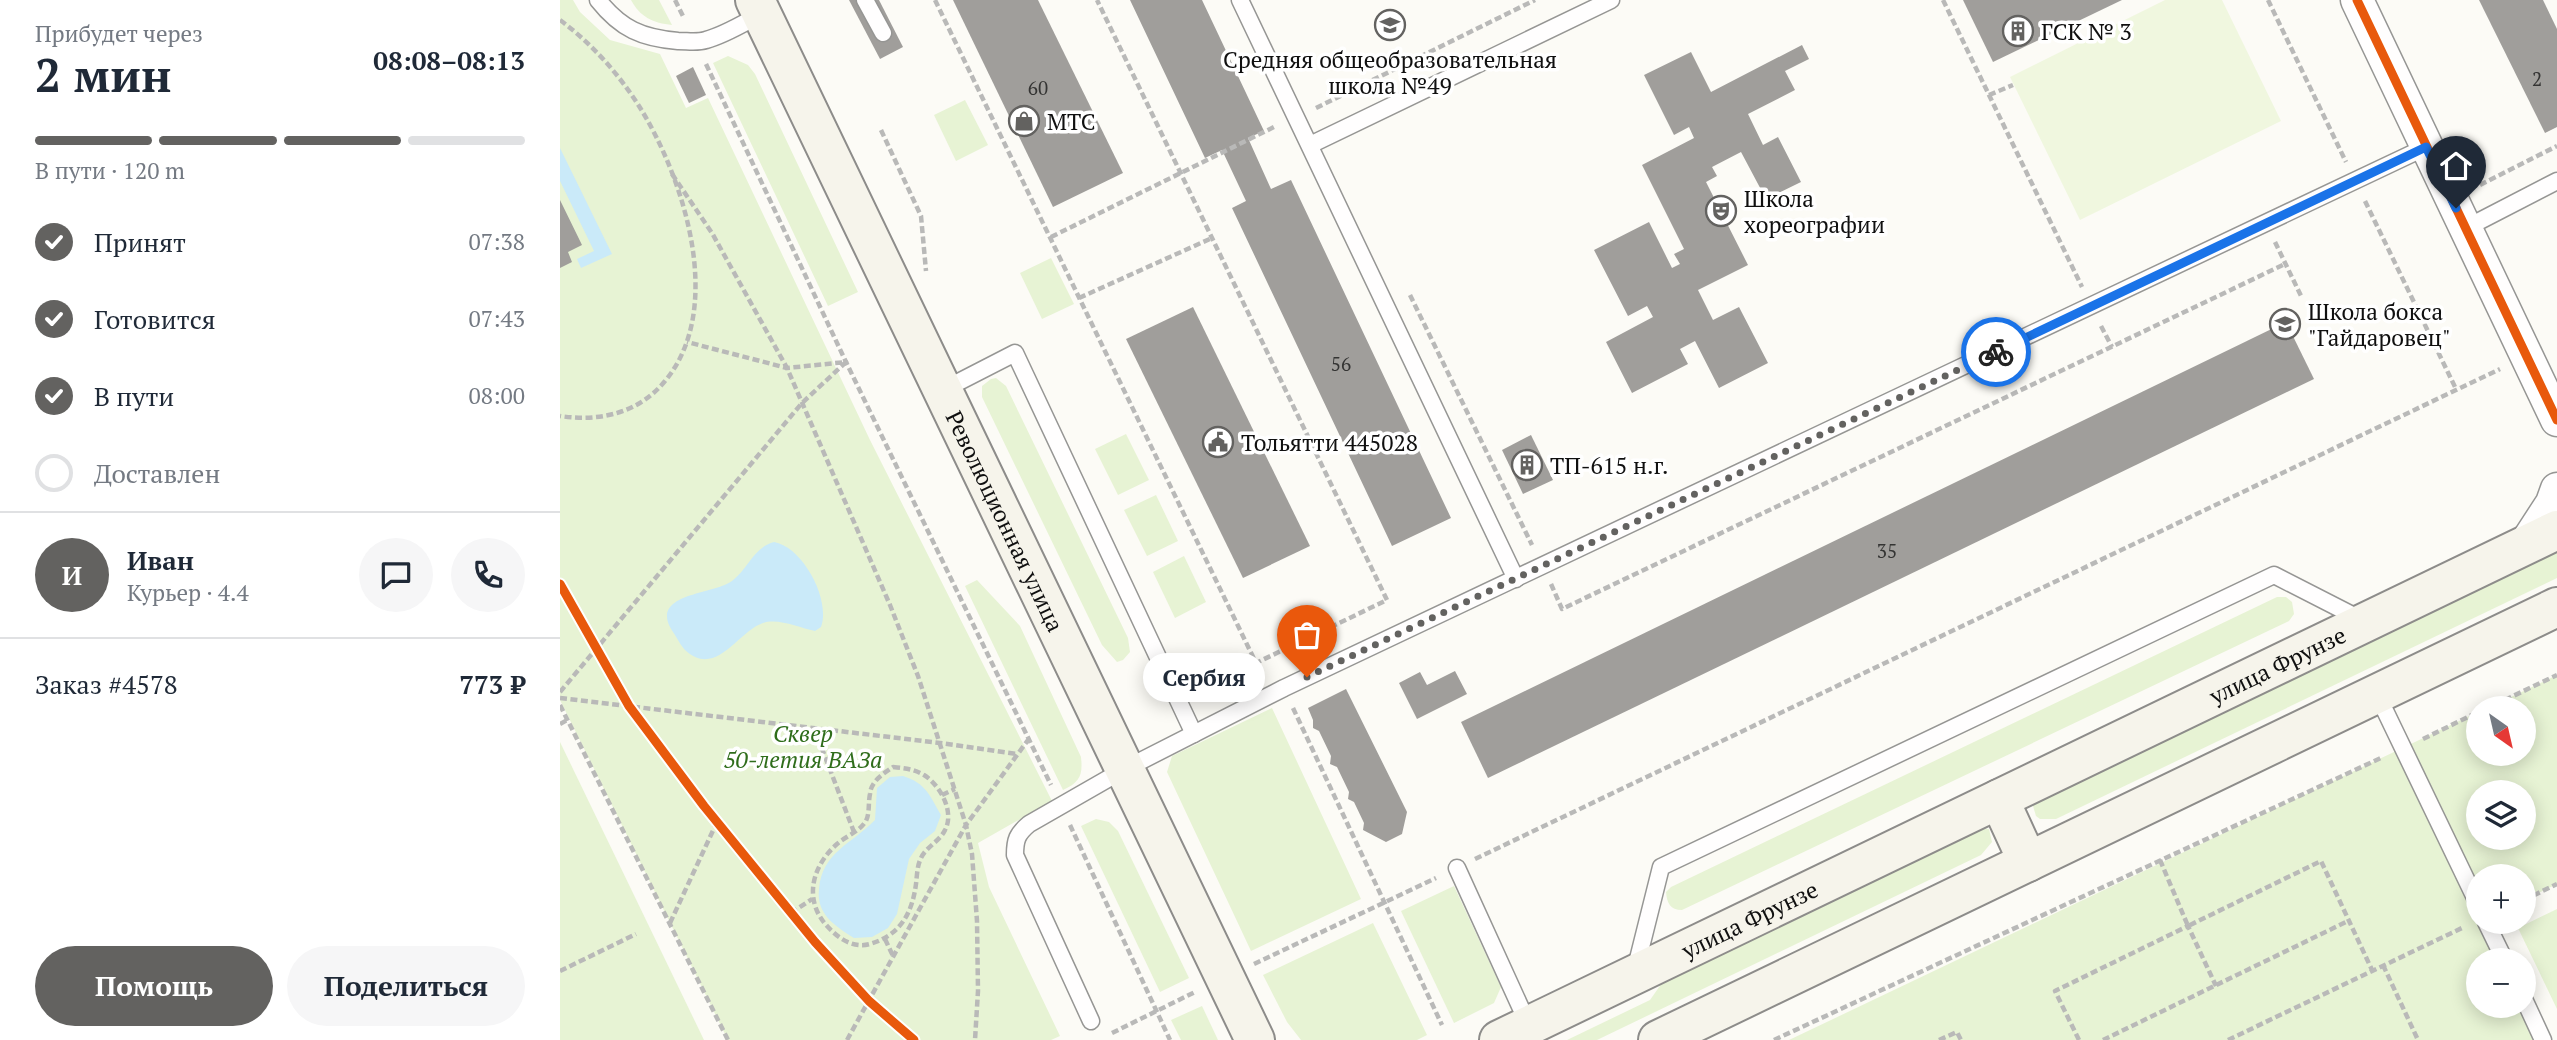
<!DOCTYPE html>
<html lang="ru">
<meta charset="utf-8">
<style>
body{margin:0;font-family:"PT Serif",serif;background:#f6f6f7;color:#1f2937;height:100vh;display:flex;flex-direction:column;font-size:26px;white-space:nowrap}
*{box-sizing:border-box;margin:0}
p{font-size:23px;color:#747a83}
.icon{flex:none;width:38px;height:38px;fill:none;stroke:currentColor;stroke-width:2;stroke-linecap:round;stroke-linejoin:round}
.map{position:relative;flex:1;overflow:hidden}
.details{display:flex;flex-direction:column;background:#fff;width:560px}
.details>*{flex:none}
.needle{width:46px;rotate:146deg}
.tools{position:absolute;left:1906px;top:696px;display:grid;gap:14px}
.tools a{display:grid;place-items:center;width:70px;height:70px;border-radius:50%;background:#fff;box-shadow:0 4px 18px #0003;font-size:35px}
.pin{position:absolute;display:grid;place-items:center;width:60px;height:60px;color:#fff;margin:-72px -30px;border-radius:50% 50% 50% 0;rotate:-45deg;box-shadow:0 0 7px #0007}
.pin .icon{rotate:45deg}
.courier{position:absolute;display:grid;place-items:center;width:70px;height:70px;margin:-35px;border:5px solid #1a73e8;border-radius:50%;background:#fff;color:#222;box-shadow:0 2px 9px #0007}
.bubble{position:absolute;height:49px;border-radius:24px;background:#fff;box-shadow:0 4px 18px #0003;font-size:23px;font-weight:600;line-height:49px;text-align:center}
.overview em{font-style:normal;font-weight:600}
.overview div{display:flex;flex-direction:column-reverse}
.overview{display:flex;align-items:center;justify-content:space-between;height:119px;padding:0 35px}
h1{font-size:46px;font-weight:600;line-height:52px}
.bar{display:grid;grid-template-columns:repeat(4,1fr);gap:10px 7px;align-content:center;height:84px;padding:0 35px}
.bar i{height:9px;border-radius:5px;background:#e0e1e3}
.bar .current{background:#636260}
.bar p{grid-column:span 4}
.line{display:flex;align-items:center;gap:18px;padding:0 35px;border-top:2px solid #e0e1e3}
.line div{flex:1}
.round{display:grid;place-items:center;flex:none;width:74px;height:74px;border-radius:37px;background:#f6f6f7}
ol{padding:0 35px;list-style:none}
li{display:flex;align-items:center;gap:21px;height:77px}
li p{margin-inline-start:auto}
li .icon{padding:7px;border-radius:50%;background:#636260;color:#fff;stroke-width:4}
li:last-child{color:#747a83}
li i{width:38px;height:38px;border:4px solid #e0e1e3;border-radius:50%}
.button{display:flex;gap:14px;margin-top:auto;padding:14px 35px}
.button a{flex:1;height:80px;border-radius:42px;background:#636260;color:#fff;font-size:28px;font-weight:600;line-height:80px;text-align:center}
.button a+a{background:#f6f6f7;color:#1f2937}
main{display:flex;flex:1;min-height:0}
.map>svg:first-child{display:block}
</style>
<main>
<section class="details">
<div class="overview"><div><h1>2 мин</h1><p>Прибудет через</p></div><em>08:08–08:13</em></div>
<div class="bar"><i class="current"></i><i class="current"></i><i class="current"></i><i></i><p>В пути · 120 m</p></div>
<ol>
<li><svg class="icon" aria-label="check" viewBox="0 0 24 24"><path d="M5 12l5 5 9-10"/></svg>Принят<p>07:38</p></li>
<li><svg class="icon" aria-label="check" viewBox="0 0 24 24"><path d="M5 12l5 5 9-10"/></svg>Готовится<p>07:43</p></li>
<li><svg class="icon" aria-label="check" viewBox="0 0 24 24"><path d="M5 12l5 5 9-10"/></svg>В пути<p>08:00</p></li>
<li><i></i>Доставлен</li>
</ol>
<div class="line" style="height:126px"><b class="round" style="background:#636260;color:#fff">И</b><div><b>Иван</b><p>Курьер · 4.4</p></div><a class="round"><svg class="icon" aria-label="chat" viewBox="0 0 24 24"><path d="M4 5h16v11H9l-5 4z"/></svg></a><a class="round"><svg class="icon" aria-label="phone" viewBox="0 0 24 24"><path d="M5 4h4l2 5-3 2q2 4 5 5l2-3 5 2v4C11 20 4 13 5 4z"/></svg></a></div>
<div class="line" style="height:91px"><div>Заказ #4578</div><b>773 ₽</b></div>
<div class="button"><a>Помощь</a><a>Поделиться</a></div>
</section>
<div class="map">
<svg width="1997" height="1040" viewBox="0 0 1997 1040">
<rect width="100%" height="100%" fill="#fcfbf6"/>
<g fill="#e7f3d4" fill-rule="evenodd">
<polygon points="0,0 13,0 20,12 50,40 100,54 126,108 148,98 310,440 492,801 418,843 429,887 500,1036 491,1040 168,1040 0,700"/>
<path d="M 71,0 L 99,0 L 112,25 C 93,23 80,17 71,0 Z"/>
<polygon points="168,56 188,65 195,74 298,292 268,306 153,63"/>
<polygon points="405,100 428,145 396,161 374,115"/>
<polygon points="491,258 514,304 482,319 460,273"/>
<polygon points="436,378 446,386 568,638 570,652 563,660 557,662 542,645 422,397 422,386 431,379"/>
<polygon points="566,434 589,480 558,495 535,449"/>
<polygon points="596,495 618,541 587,556 564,510"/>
<polygon points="1997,548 1997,578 1496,819 1480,819 1476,816 1473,806 1477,800"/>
<polygon points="624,556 646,602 615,618 593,572"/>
<path d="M 417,580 L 460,626 L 521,757 C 523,775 520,782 503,790 L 405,586 Z"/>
<path d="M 1717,597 L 1726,597 L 1732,602 L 1734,614 L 1729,621 L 1122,910 C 1110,910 1107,903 1106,892 L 1111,887 Z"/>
<path d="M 1997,675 L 1997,884 L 1964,900 L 1964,877 L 1918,877 L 1918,922 L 1927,922 L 1945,961 L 1918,961 L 1918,1006 L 1964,1006 L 1983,1040 L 1229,1040 L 1918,712 L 1918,754 L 1964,754 L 1964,709 L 1926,709 ZM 1918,793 L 1964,793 L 1964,838 L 1918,838 Z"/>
<polygon points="712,708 801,899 691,951 607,772 612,756"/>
<polygon points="0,742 144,1040 0,1040"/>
<polygon points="536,819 549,822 558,831 629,978 600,992 521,826"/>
<polygon points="1422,828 1429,829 1432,842 1421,855 1037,1040 1007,1040 1090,1000 1104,980"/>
<polygon points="894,886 941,987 934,1003 894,1023 841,911"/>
<polygon points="1997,909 1997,1009 1958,928"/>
<polygon points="813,923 867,1035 857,1040 741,1040 727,1022 703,975"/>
<polygon points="642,1006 658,1040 621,1040 611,1020"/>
</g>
<polygon fill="#f0f7df" points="1605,0 1662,0 1721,121 1520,220 1450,77"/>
<g fill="#caeaf9">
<polygon points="0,148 52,254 21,268 17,259 34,251 0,181"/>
<path d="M 214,542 C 243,547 271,600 261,627 L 255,631 C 239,628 219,618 203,623 C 178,631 156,679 125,650 C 121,646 117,638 113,632 C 87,593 153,595 172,581 C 188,569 194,547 214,542 Z"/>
<path d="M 343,776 C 366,783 370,796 381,815 L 375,831 L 360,843 L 349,859 L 337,914 L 328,928 L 312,937 L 294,938 C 275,926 256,914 259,889 C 262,852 292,844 315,820 L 317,788 L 330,777 Z"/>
</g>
<g fill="#a09e9b">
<polygon points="289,0 319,0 343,47 320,59"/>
<polygon points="393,0 478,0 563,173 493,207"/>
<polygon points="570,0 642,0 704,131 688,138 711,189 731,180 891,518 832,546 672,208 686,201 662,150 645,158"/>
<polygon points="1403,0 1562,0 1433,62"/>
<polygon points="1919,0 1983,0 1997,29 1997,127 1985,133"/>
<polygon points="1242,45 1249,59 1225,71 1235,90 1188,114 1203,145 1218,137 1241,182 1206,199 1181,152 1152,167 1157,176 1146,182 1188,265 1138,290 1153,320 1179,307 1208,363 1159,388 1135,341 1120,349 1128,364 1072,393 1046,342 1093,317 1087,306 1068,316 1034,250 1089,222 1112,268 1120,264 1114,254 1124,249 1082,165 1134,138 1129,127 1114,135 1084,75 1131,52 1151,92"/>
<polygon points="133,67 146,95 129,103 116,76"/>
<polygon points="0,200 22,245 8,252 12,262 0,268"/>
<polygon points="633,307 750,546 683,578 566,339"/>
<polygon points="1726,322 1754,379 928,778 901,722"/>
<polygon points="971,435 993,480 963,494 942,450"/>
<polygon points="895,671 907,694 857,719 839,683 860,672 867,685"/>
<polygon points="786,689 847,812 842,834 826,842 803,830 804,823 794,802 788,799 789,792 777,767 770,764 771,756 759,731 753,728 753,720 748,708"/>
</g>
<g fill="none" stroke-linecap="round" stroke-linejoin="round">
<g stroke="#969694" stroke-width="19">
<g id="service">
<path d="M 38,0 C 61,29 82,38 118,41 C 128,41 137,43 146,40 C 165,35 184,23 201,14"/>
<polyline points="305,0 323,33"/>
<polyline points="680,0 956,579"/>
<polyline points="750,145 1051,0"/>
<polyline points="1906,228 1997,181"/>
<polyline points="383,390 455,353 634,734"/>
<polyline points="1817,694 1918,904"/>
<polyline points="897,868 969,1026"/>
<polyline points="1926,922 1945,961"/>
<polyline points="1075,971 1101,867 1714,575 1804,621"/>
<polyline points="1964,999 1983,1040"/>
<path d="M 531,1021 L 455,855 C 455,840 457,834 469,824 L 565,769 L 724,688 L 1866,147"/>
</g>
</g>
<g stroke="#969694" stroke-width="35">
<g id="minor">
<polyline points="1797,0 1997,420"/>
<polyline points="1964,546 1992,503 1997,489"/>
</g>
</g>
<g stroke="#8d8c8a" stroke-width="42">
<g id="secondary">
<path id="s1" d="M 195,0 L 695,1040"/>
<polyline points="1439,799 1468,862"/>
<path id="s2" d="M 939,1040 L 1997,530"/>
<polyline points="1098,1040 1997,607"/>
</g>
</g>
<g stroke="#b9b9b8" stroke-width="4.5" stroke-dasharray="7 3.5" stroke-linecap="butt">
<polyline points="115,0 124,18"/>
<polyline points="375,0 696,663 827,600 537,0"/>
<polyline points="1383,0 1522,287"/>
<polyline points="1708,0 1786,162"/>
<path d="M 0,20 C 31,43 58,73 79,106 C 124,178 166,308 105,381 C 79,413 40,422 0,416"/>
<polyline points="146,64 286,362 491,785"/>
<polyline points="1429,95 1453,85"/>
<polyline points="756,108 975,0"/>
<polyline points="321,130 361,216 366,271"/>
<polyline points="112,174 152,233 227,368 330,605 358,676 406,825 412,854 417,921 418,991 415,1040"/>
<polyline points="1920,185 1997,146"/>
<polyline points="1805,201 1896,389"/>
<polyline points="491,237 716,126"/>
<polyline points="1715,242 1742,298"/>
<polyline points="850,295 972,545"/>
<polyline points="519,298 652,238"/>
<polyline points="1541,326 1552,347"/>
<polyline points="991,584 1002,609 1725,264"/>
<polyline points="0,692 242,403 286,362 227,368 127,342"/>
<polyline points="0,698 380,743 457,754"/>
<polyline points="0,705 168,1040"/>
<polyline points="733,708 882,1025"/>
<polyline points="1926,709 1997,675"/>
<polyline points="0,724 9,719"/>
<polyline points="254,728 294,832"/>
<polyline points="1863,739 1918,712"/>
<path d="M 333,767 C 344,768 354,769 364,775 C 380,785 395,812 385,830 C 380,841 366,847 361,858 C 357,866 357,876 356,884 C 352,914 340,935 310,944 C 296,948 282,941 272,931 C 243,905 249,869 277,844 C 286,836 299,832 306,821 C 310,812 308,803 310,794 C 311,781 323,774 333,767 Z"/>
<polyline points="382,795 395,789"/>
<polyline points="510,825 610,1040"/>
<polyline points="915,859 1940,369"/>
<polyline points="1600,860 1628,926 1761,861 1812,970"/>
<polyline points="1964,900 1997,884"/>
<polyline points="231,913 252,899"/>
<polyline points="110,923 157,822"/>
<polyline points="325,939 333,956"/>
<polyline points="694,964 876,878"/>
<polyline points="1823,965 1858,1040"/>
<polyline points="0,971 76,934"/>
<polyline points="552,1033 635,992"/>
<polyline points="287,1040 406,825 468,740"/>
<polyline points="1214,1040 1823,757"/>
<polyline points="1379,1040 1397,1032 1401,1040"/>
<polyline points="1519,1040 1495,991 1628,926 1656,986"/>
<polyline points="1543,1040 1788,921"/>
<polyline points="1668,1040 1904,927"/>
</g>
<use href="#service" stroke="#fffefe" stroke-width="16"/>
<use href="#minor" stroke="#fffefe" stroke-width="32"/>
<use href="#secondary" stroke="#f6f4eb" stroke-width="38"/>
<g stroke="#fff" stroke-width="13">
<g id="cycleway">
<polyline points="1797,0 1997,420"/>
<polyline points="0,584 69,706 144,806 255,942 309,1001 354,1040"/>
</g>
</g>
<use href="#cycleway" stroke="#e8590c" stroke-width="9"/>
</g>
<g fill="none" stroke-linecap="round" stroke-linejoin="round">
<polyline stroke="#636260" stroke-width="7" stroke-dasharray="0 12.6" points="747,677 1436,352"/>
<polyline stroke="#1a73e8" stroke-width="9" points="1436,352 1866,147 1896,208"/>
</g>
<defs>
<g id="school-ring" transform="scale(1.575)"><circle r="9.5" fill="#fff" stroke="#636260" stroke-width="1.5"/><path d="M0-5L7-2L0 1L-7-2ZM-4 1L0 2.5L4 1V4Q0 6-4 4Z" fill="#636260"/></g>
<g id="building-ring" transform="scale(1.575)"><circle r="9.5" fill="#fff" stroke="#636260" stroke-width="1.5"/><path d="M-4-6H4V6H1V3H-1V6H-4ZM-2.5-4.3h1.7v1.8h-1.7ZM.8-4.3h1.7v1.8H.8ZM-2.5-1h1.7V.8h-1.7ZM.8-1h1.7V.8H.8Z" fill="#636260"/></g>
<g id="shop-ring" transform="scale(1.575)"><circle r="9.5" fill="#fff" stroke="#636260" stroke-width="1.5"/><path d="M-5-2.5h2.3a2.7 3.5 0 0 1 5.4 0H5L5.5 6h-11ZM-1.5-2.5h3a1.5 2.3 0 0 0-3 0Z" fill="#636260"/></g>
<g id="theatre-ring" transform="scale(1.575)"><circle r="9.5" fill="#fff" stroke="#636260" stroke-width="1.5"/><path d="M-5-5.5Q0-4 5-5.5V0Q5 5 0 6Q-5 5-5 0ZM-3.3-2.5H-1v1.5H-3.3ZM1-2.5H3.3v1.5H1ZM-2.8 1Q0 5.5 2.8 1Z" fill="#636260"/></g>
<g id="civic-ring" transform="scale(1.575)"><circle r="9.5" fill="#fff" stroke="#636260" stroke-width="1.5"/><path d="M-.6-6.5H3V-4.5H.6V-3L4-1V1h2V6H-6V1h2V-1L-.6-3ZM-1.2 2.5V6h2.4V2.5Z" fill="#636260"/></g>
</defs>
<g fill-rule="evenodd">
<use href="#school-ring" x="830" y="25"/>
<use href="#building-ring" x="1458" y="31"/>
<use href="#shop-ring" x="464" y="121"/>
<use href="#theatre-ring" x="1161" y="211"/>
<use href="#school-ring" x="1725" y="324"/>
<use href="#civic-ring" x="658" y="442"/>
<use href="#building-ring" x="967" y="465"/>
</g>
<g text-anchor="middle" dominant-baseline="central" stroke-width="7" stroke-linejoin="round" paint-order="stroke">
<g font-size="19" fill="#343433">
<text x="1977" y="78">2</text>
<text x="478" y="87">60</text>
<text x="781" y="363">56</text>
<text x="1327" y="550">35</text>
</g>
<g font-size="23" fill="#101010" stroke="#fff" text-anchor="start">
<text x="1481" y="31">ГСК № 3</text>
<text x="830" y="59" text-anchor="middle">Средняя общеобразовательная<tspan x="830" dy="26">школа №49</tspan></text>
<text x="487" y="121">МТС</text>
<text x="1184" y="198">Школа<tspan x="1184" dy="26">хореографии</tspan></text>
<text x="1748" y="311">Школа бокса<tspan x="1748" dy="26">"Гайдаровец"</tspan></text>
<text x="681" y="442">Тольятти 445028</text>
<text x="990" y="465">ТП-615 н.г.</text>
</g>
<g font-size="23" fill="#101010" stroke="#fff">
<text stroke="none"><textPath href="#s1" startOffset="578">Революционная улица</textPath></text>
<text stroke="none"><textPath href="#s2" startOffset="864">улица Фрунзе</textPath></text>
<text stroke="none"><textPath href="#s2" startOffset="278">улица Фрунзе</textPath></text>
</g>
<g font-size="23" font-style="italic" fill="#2f6d1b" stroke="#fff">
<text x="243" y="733">Сквер<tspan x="243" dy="26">50-летия ВАЗа</tspan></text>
</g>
</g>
</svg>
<div class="tools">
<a><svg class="needle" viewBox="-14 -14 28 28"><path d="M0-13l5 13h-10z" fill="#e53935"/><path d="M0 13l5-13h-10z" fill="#747a83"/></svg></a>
<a><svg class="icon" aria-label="layers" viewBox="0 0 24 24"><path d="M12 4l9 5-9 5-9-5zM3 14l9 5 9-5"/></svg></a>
<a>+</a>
<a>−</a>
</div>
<div class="pin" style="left:747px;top:677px;background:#ea580c"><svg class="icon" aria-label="bag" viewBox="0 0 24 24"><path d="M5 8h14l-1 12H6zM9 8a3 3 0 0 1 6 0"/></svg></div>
<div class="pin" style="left:1896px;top:208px;background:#1f2937"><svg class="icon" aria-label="home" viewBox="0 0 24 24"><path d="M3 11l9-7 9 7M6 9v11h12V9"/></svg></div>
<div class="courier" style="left:1436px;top:352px"><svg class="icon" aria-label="bike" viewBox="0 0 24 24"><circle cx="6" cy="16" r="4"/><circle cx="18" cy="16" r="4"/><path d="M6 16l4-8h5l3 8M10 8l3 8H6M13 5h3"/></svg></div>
<div class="bubble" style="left:583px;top:653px;width:122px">Сербия</div>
</div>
</main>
